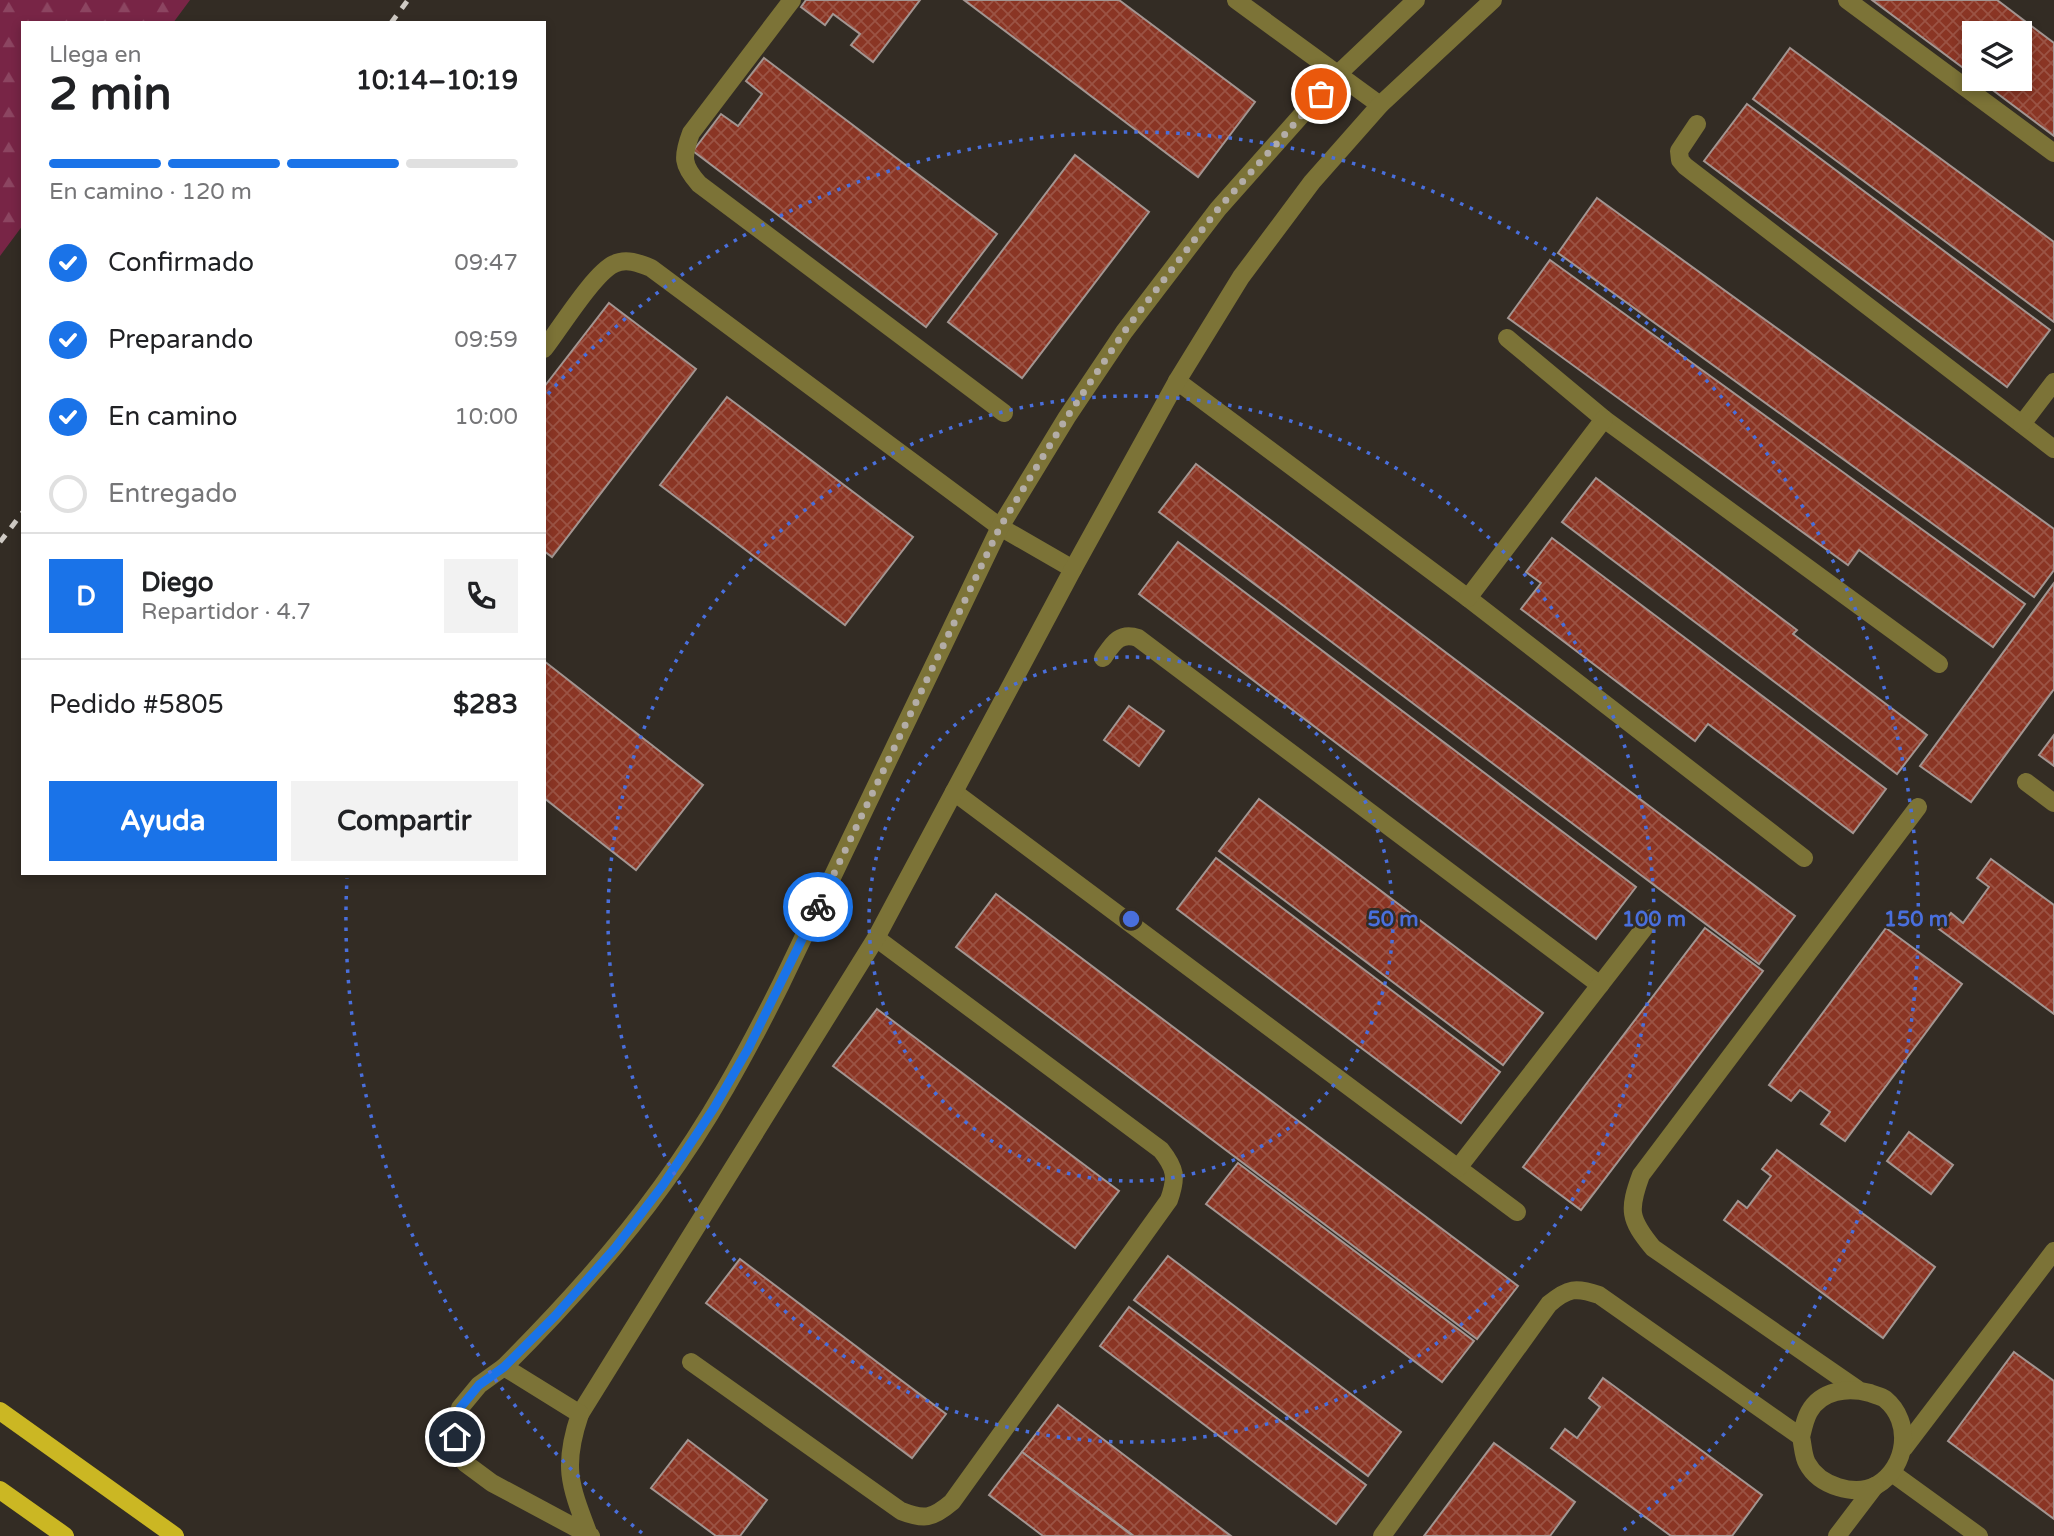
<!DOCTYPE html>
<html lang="es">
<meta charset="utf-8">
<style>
body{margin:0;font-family:"Varela Round",sans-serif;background:#f2f2f2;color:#202124;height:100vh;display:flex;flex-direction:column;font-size:26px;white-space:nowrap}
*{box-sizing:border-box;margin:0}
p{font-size:23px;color:#757577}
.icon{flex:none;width:38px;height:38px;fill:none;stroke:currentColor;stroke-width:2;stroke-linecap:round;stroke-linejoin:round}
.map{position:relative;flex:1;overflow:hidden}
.side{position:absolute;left:21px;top:21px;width:525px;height:854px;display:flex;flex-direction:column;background:#fff;border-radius:0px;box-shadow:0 4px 10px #0003}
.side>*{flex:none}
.tools{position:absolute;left:1962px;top:21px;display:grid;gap:14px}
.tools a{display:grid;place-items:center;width:70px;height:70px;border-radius:0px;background:#fff;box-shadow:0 4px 10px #0003;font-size:35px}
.pin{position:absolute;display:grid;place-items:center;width:60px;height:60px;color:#fff;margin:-30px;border:4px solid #fff;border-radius:50%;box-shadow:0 2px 7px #0007}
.courier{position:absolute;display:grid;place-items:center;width:70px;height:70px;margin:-35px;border:5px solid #1a73e8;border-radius:50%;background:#fff;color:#222;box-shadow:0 2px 9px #0007}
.overview em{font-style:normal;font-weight:700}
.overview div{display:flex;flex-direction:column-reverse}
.overview{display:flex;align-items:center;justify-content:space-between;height:119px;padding:0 28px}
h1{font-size:46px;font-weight:700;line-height:52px}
.bar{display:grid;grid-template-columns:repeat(4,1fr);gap:10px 7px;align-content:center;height:84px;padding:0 28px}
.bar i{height:9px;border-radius:5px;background:#e0e0e0}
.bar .active{background:#1a73e8}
.bar p{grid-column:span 4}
.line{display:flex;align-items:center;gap:18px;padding:0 28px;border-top:2px solid #e0e0e0}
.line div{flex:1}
.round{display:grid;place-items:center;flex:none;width:74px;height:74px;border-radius:0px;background:#f2f2f2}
ol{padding:0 28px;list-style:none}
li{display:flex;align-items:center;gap:21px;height:77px}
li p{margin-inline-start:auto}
li .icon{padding:7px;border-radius:50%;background:#1a73e8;color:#fff;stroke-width:4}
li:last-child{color:#757577}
li i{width:38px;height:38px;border:4px solid #e0e0e0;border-radius:50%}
.primary-button{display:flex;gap:14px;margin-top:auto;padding:14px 28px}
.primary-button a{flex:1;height:80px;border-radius:0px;background:#1a73e8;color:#fff;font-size:28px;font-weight:700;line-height:80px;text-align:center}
.primary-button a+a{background:#f2f2f2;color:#202124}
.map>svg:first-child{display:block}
</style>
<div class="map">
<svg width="2054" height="1536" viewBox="0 0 2054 1536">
<defs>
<pattern id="forest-firs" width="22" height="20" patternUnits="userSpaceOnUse" patternTransform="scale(1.75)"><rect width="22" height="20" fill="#782546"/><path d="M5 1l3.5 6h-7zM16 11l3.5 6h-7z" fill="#8c4561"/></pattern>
<pattern id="building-cross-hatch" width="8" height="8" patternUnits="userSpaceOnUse" patternTransform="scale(1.75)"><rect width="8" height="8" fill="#8a3524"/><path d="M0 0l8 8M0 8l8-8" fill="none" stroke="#9b5344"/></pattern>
</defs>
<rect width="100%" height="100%" fill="#332c24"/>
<polygon fill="url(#forest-firs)" points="0,0 190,0 173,23 23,23 23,225 0,256"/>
<g fill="url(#building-cross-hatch)" stroke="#a39591" stroke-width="2">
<polygon points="806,0 920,0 873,62 851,45 860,34 833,14 825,25 801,7"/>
<polygon points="964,0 1119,0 1255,102 1198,177"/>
<polygon points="1872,0 1997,0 2054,43 2054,136 1978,79 2020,79 2020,33 1974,33 1974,76"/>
<polygon points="1790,48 2054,242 2054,322 1753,99"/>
<polygon points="764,58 997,234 926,327 693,151 721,114 738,126 762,94 746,81"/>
<polygon points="1747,104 2050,330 2007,387 1704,161"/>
<polygon points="1075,155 1149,212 1022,378 948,322"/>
<polygon points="1597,198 2054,529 2054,570 2034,597 1558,253"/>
<polygon points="1550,260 2025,604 1993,647 1859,550 1848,565 1508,318"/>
<polygon points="609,303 696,369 552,557 544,551 544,387"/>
<polygon points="727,397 913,537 845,625 660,485"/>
<polygon points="1196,464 1795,916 1759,964 1159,512"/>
<polygon points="1596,478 1797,630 1793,634 1927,735 1897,774 1562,522"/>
<polygon points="1552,538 1886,789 1853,833 1708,724 1695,741 1521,609 1541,583 1526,572"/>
<polygon points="1178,542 1636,887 1596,939 1139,594"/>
<polygon points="2054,583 2054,689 1971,802 1920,766"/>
<polygon points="544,661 703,785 636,870 544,798"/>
<polygon points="1129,706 1164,731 1139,766 1104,740"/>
<polygon points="2054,735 2054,766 2039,755"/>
<polygon points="1259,799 1543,1013 1503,1065 1219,851"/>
<polygon points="1216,858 1500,1072 1461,1123 1177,909"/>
<polygon points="1991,859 2054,905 2054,1014 1939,929 1951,913 1963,923 1989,887 1977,878"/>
<polygon points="996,894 1518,1286 1477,1339 956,947"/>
<polygon points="1705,928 1763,971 1581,1210 1523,1167"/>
<polygon points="1886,928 1962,984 1845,1141 1821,1124 1830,1112 1800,1090 1791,1101 1769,1085"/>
<polygon points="877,1009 1119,1191 1075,1248 833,1066"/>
<polygon points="1909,1132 1953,1165 1931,1194 1887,1161"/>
<polygon points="1777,1150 1935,1267 1883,1338 1724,1220 1738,1201 1747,1208 1771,1176 1762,1169"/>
<polygon points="1238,1163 1474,1341 1442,1382 1206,1204"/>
<polygon points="1168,1256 1401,1432 1368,1476 1134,1300"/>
<polygon points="740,1259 946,1414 912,1458 706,1303"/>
<polygon points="1129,1307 1366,1485 1336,1524 1100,1346"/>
<polygon points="2014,1352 2054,1381 2054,1519 1948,1441"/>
<polygon points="1603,1378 1762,1495 1732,1536 1671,1536 1551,1448 1565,1429 1577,1438 1600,1407 1589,1398"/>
<polygon points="1058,1405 1231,1536 1134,1536 1022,1452"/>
<polygon points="688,1440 767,1500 740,1536 716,1536 651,1488"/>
<polygon points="1494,1443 1575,1502 1550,1536 1424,1536"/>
<polygon points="1022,1452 1133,1536 1043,1536 989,1495"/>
</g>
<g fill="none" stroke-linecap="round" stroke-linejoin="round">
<g stroke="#7c7337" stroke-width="18">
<path d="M 792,0 L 691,133 C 682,157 682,165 699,184 L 1004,413"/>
<polyline points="1236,0 1380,105"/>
<polyline points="1847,0 2054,153"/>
<polyline points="1697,124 1679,151 1680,160 1685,166 2054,449"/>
<polyline points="1507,338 1604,419 1939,664"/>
<path d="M 544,349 C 559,330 594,273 614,264 C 626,258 639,263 651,268 L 1000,527 L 1073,569"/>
<polyline points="1177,381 1468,598 1804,858"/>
<polyline points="2022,424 2054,382"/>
<polyline points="1468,598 1604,419"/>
<path d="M 1103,658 C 1112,645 1119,631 1138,638 L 1600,985"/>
<polyline points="2026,782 2054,803"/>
<polyline points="954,792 1517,1212"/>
<polyline points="1458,1168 1652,918"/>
<path d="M 691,1362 L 901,1511 C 924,1520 932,1519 952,1502 L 1169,1200 C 1177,1177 1176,1169 1161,1150 L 876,938"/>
<path d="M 504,1367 C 561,1310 615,1251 662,1186 C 709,1122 746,1054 781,984 L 1000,527 L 1067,417 L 1124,332 L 1218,209 L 1338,74 L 1416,0"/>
<path d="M 1857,1389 L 1653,1248 C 1629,1219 1628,1210 1641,1175 L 1918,807"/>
<polyline points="580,1414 876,938 1073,569 1177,381 1241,277 1312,182 1380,105 1493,0"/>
<polyline points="1904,1448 2054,1251"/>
<polyline points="1892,1473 1979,1536"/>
<path d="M 589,1535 C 570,1485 562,1467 580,1414 L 504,1367 L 479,1385 L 460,1408 L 455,1437 L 465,1463 L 492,1483 L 591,1536"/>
<path d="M 1382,1536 L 1549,1304 C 1568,1288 1576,1287 1599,1295 L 1801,1437 C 1803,1445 1803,1456 1807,1463 C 1819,1486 1855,1497 1877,1485 C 1907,1467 1913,1422 1885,1399 C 1881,1396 1874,1395 1870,1393 C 1848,1387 1821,1390 1809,1412 C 1805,1419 1803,1429 1801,1437"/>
<polyline points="1837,1536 1875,1486"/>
</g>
<g stroke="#cbb723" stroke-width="18">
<polyline points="0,1411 175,1536"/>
<polyline points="0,1490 65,1536"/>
</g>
<g stroke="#cfcac4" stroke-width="5" stroke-dasharray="9 9" stroke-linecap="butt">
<polyline points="391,23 408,0"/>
<polyline points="0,542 23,512"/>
</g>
</g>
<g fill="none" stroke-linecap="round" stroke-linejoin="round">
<polyline stroke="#b3ada7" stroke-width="7" stroke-dasharray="0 12.6" points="818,907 1000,527 1067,417 1124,332 1218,209 1321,94"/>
<polyline stroke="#1a73e8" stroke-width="9" points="455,1437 460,1408 479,1385 504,1367 555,1316 615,1248 663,1185 714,1108 748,1049 818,907"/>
</g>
<g fill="none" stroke="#496fdc" stroke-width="3.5" stroke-dasharray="3.5 7">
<circle cx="1131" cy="919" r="262"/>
<circle cx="1131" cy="919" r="523"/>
<path d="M642 1533A785 785 0 0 1 347 878M548 394A785 785 0 1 1 1620 1533"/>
</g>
<circle cx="1131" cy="919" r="10" fill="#496fdc" stroke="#332c24" stroke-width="3.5"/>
<g font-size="21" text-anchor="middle" font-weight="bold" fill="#496fdc" stroke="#332c24" stroke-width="5" stroke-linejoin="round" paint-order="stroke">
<text x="1393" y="926">50 m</text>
<text x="1654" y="926">100 m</text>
<text x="1916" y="926">150 m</text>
</g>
</svg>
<div class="tools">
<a><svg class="icon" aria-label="layers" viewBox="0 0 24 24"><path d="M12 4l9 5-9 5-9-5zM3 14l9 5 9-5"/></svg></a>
</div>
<div class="pin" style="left:1321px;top:94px;background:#ea580c"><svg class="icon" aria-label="bag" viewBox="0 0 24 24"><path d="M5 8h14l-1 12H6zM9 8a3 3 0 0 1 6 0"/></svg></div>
<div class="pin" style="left:455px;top:1437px;background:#1f2937"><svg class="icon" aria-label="home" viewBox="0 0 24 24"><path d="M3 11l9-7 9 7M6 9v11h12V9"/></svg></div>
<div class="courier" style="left:818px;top:907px"><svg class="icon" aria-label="bike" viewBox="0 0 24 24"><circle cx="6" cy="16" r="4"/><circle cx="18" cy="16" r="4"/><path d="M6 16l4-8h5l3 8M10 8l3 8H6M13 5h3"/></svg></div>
<section class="side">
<div class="overview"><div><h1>2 min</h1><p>Llega en</p></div><em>10:14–10:19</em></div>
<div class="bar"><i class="active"></i><i class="active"></i><i class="active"></i><i></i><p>En camino · 120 m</p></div>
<ol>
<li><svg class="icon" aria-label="check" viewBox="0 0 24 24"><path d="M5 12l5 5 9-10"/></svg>Confirmado<p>09:47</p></li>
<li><svg class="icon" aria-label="check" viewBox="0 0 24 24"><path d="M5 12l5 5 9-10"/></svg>Preparando<p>09:59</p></li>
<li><svg class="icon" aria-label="check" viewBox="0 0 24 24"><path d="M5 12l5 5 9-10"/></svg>En camino<p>10:00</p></li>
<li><i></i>Entregado</li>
</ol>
<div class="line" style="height:126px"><b class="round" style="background:#1a73e8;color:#fff">D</b><div><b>Diego</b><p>Repartidor · 4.7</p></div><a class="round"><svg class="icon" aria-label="phone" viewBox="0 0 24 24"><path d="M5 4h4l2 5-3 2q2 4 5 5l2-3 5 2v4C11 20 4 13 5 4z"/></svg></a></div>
<div class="line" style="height:91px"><div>Pedido #5805</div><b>$283</b></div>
<div class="primary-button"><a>Ayuda</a><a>Compartir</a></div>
</section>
</div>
